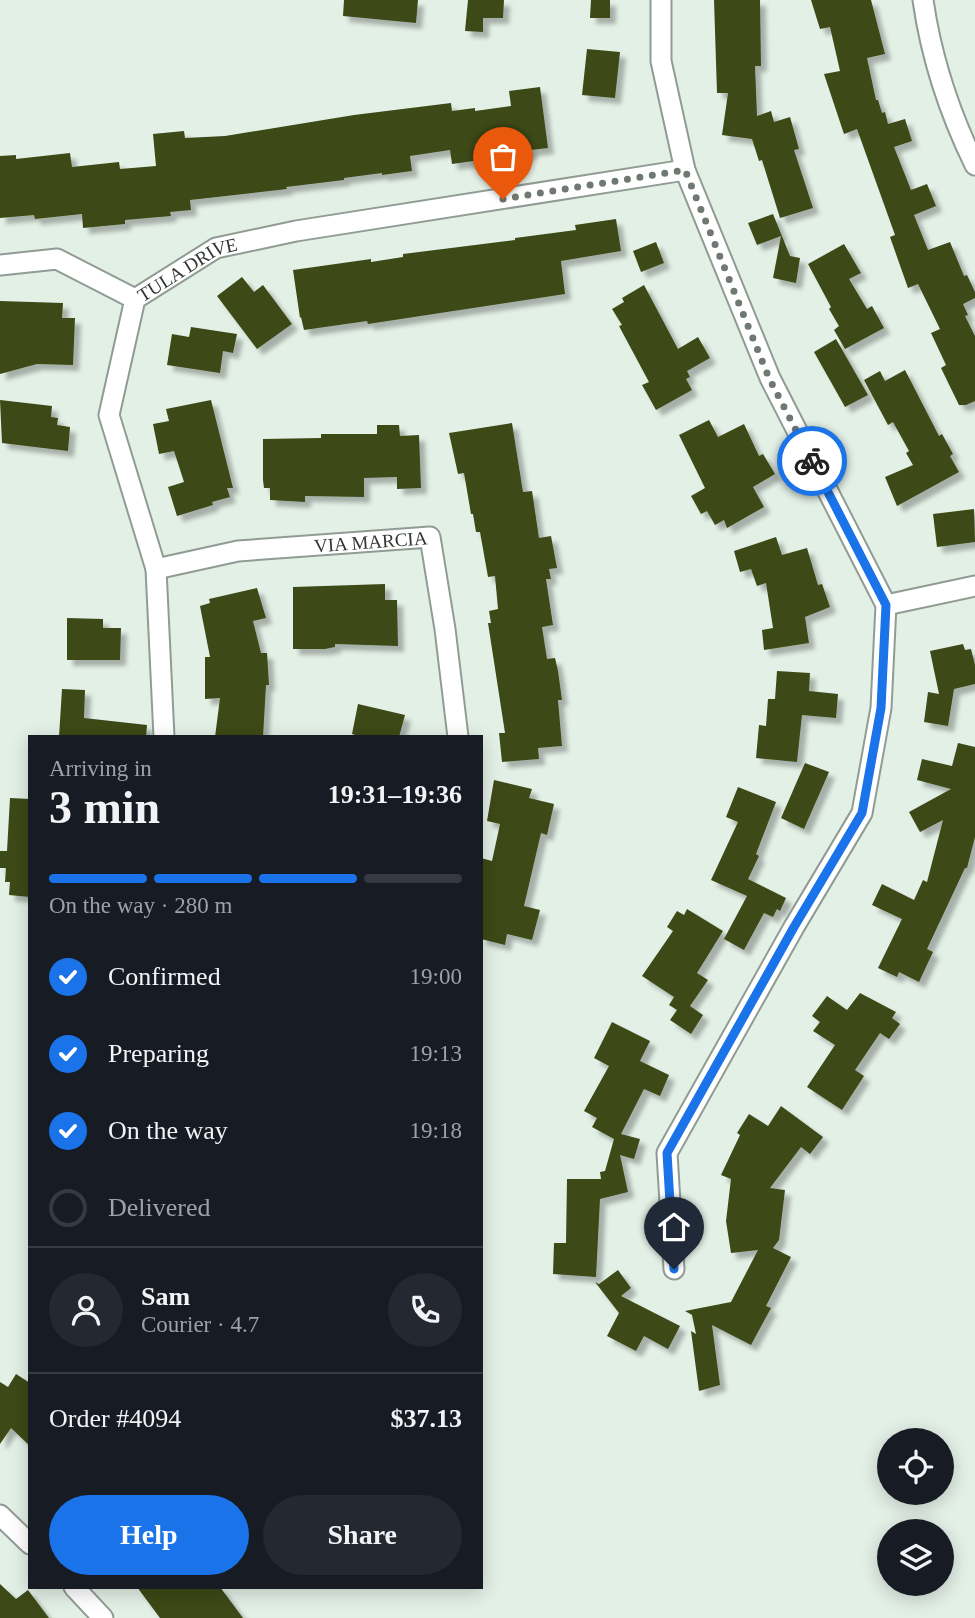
<!DOCTYPE html>
<meta charset="utf-8">
<style>
body{margin:0;font-family:"Times New Roman",serif;background:#242831;color:#f1f3f6;height:100vh;display:flex;flex-direction:column;font-size:26px;white-space:nowrap}
*{box-sizing:border-box;margin:0}
p{font-size:23px;color:#9ea1a6}
.icon{flex:none;width:38px;height:38px;fill:none;stroke:currentColor;stroke-width:2;stroke-linecap:round;stroke-linejoin:round}
.map{position:relative;flex:1;overflow:hidden}
.sheet{position:absolute;left:28px;top:735px;width:455px;height:854px;display:flex;flex-direction:column;background:#171b24;border-radius:0px;box-shadow:0 4px 18px #0003}
.sheet>*{flex:none}
.buttons{position:absolute;left:877px;top:1428px;display:grid;gap:14px}
.buttons a{display:grid;place-items:center;width:77px;height:77px;border-radius:50%;background:#171b24;box-shadow:0 4px 18px #0003;font-size:35px}
.pin{position:absolute;display:grid;place-items:center;width:60px;height:60px;color:#fff;margin:-72px -30px;border-radius:50% 50% 50% 0;rotate:-45deg;box-shadow:0 0 7px #0007}
.pin .icon{rotate:45deg}
.courier{position:absolute;display:grid;place-items:center;width:70px;height:70px;margin:-35px;border:5px solid #1a73e8;border-radius:50%;background:#fff;color:#222;box-shadow:0 2px 9px #0007}
.overview em{font-style:normal;font-weight:700}
.overview div{display:flex;flex-direction:column-reverse}
.overview{display:flex;align-items:center;justify-content:space-between;height:119px;padding:0 21px}
h1{font-size:46px;font-weight:700;line-height:52px}
.bar{display:grid;grid-template-columns:repeat(4,1fr);gap:10px 7px;align-content:center;height:84px;padding:0 21px}
.bar i{height:9px;border-radius:5px;background:#363941}
.bar .on{background:#1a73e8}
.bar p{grid-column:span 4}
.line{display:flex;align-items:center;gap:18px;padding:0 21px;border-top:2px solid #363941}
.line div{flex:1}
.round{display:grid;place-items:center;flex:none;width:74px;height:74px;border-radius:37px;background:#242831}
ol{padding:0 21px;list-style:none}
li{display:flex;align-items:center;gap:21px;height:77px}
li p{margin-inline-start:auto}
li .icon{padding:7px;border-radius:50%;background:#1a73e8;color:#fff;stroke-width:4}
li:last-child{color:#9ea1a6}
li i{width:38px;height:38px;border:4px solid #363941;border-radius:50%}
.cta{display:flex;gap:14px;margin-top:auto;padding:14px 21px}
.cta a{flex:1;height:80px;border-radius:42px;background:#1a73e8;color:#fff;font-size:28px;font-weight:700;line-height:80px;text-align:center}
.cta a+a{background:#242831;color:#f1f3f6}
.map>svg:first-child{display:block}
</style>
<div class="map">
<svg width="975" height="1618" viewBox="0 0 975 1618">
<defs>
<filter id="shadow"><feDropShadow dx="6" dy="6" stdDeviation="2" flood-color="#0004"/></filter>
</defs>
<rect width="100%" height="100%" fill="#e3f0e6"/>
<g fill="#3c4a17" filter="url(#shadow)">
<polygon points="344,0 418,0 416,23 343,16"/>
<polygon points="468,0 504,0 503,18 483,18 483,32 465,31"/>
<polygon points="591,0 610,0 610,18 590,18"/>
<polygon points="714,0 760,0 761,66 755,66 757,116 771,111 774,122 790,117 799,149 794,150 813,208 780,218 762,160 759,161 752,139 722,135 728,93 717,93"/>
<polygon points="811,0 871,0 885,54 867,58 876,100 878,100 882,113 885,112 888,124 905,119 912,141 894,147 911,190 927,184 936,206 914,215 928,250 950,242 964,276 967,275 975,292 975,298 963,304 968,315 965,316 975,336 975,401 966,405 959,405 941,368 946,365 931,333 940,329 918,284 908,288 890,237 895,235 857,129 844,134 824,74 840,71 830,27 820,29"/>
<polygon points="587,49 620,52 615,98 582,95"/>
<polygon points="540,87 548,148 531,150 531,153 452,164 450,150 410,156 412,171 382,175 382,173 344,178 344,180 286,187 287,189 190,200 191,210 170,212 171,216 125,220 125,224 83,228 82,214 35,219 34,215 0,218 0,156 16,155 16,159 70,153 72,167 119,162 120,169 156,166 153,134 184,131 185,138 225,136 354,115 451,103 452,111 475,108 475,111 511,106 509,91"/>
<polygon points="773,214 790,256 800,258 796,283 773,278 781,236 757,245 748,223"/>
<polygon points="616,219 621,251 561,261 565,294 368,324 367,321 304,330 301,317 300,318 293,270 371,259 371,262 403,257 403,254 515,240 515,238 576,230 575,225"/>
<polygon points="656,242 664,263 641,272 633,251"/>
<polygon points="844,244 861,273 849,279 867,309 872,306 884,328 845,349 834,330 839,326 829,309 831,307 808,264"/>
<polygon points="242,277 254,292 263,285 292,324 257,349 217,296"/>
<polygon points="644,285 678,349 698,337 710,358 687,371 690,377 686,379 692,390 656,410 642,385 649,382 619,326 622,325 612,309 624,302 622,298"/>
<polygon points="0,301 63,303 62,318 75,318 73,365 37,364 0,374"/>
<polygon points="191,327 237,334 233,353 223,351 220,373 167,365 172,334 189,337"/>
<polygon points="836,339 868,395 845,407 814,352"/>
<polygon points="905,370 939,436 942,434 953,454 950,456 959,472 897,506 885,477 913,465 906,453 909,451 893,422 888,425 864,380 880,371 885,381"/>
<polygon points="0,400 52,406 51,417 58,418 57,425 70,427 68,451 2,443"/>
<polygon points="211,400 233,488 227,488 230,497 212,502 213,505 177,516 168,487 184,482 174,451 159,454 153,424 169,421 166,409"/>
<polygon points="709,420 718,437 744,424 759,456 763,454 775,474 753,487 764,507 727,528 724,520 715,525 707,511 701,514 691,496 705,488 679,435"/>
<polygon points="512,423 523,492 532,491 539,538 551,536 557,568 549,569 551,579 546,579 553,625 542,627 547,659 555,658 558,671 562,700 558,700 562,746 538,748 539,759 502,762 499,733 505,733 488,623 491,623 489,611 498,609 495,576 488,577 480,532 476,532 473,514 471,514 464,473 458,474 449,433"/>
<polygon points="377,425 399,425 400,436 419,435 421,488 397,489 397,477 364,478 364,497 305,496 305,502 270,500 270,488 264,488 263,480 263,439 321,438 321,434 377,434"/>
<polygon points="974,509 975,542 937,547 933,514"/>
<polygon points="776,537 782,555 807,548 818,585 822,584 830,607 805,617 809,643 764,650 762,630 773,628 766,583 757,586 751,569 740,572 734,551"/>
<polygon points="385,584 385,600 397,600 398,646 335,644 335,647 325,649 293,649 293,587"/>
<polygon points="257,588 266,618 253,621 261,653 267,653 269,685 266,685 263,737 215,737 220,698 205,699 205,657 210,657 200,606 210,603 209,599"/>
<polygon points="67,618 103,619 103,628 121,628 120,660 67,660"/>
<polygon points="963,644 965,650 971,649 975,665 975,684 954,689 948,726 924,722 928,692 939,694 930,651"/>
<polygon points="777,671 810,673 809,691 838,694 836,718 802,715 797,762 756,758 759,725 766,726 768,699 775,699"/>
<polygon points="62,689 85,690 84,718 147,725 146,737 59,737"/>
<polygon points="358,704 405,715 399,737 361,737 352,734"/>
<polygon points="958,743 975,747 975,837 967,868 965,868 927,949 933,952 919,982 899,972 897,977 878,968 902,919 872,905 882,884 914,900 923,880 927,882 943,820 920,832 909,812 951,789 917,780 922,759 952,766"/>
<polygon points="805,763 829,772 804,829 781,818"/>
<polygon points="494,780 532,789 529,798 554,804 547,835 541,833 524,906 540,910 532,940 507,934 505,945 481,939 481,858 492,861 500,824 487,821"/>
<polygon points="738,787 776,802 756,854 759,856 748,879 786,898 780,911 777,909 773,917 764,913 744,950 724,939 747,896 711,880 738,822 726,817"/>
<polygon points="10,798 30,799 30,897 9,895 10,882 5,882 6,868 0,868 0,851 7,851"/>
<polygon points="687,909 723,931 697,973 708,980 690,1006 703,1015 691,1034 670,1020 677,1010 669,1005 674,997 642,976 673,931 667,927 677,911 684,915"/>
<polygon points="860,993 896,1012 892,1018 900,1024 889,1039 880,1033 855,1070 864,1076 842,1110 807,1087 835,1045 813,1031 820,1022 812,1016 827,996 847,1010"/>
<polygon points="612,1022 650,1041 640,1061 669,1075 660,1096 644,1089 621,1134 640,1139 634,1159 620,1155 628,1192 600,1199 596,1277 553,1274 554,1243 566,1243 567,1179 601,1179 600,1172 605,1171 614,1139 592,1127 597,1118 584,1111 609,1066 594,1058"/>
<polygon points="781,1106 823,1137 810,1154 801,1147 770,1188 785,1190 779,1240 773,1248 791,1257 766,1306 771,1308 751,1345 712,1325 720,1385 699,1391 691,1331 696,1334 692,1315 685,1311 731,1302 758,1250 731,1253 726,1221 731,1179 721,1175 740,1135 737,1133 749,1114 768,1126"/>
<polygon points="618,1270 631,1288 621,1296 680,1326 668,1349 644,1336 636,1351 607,1336 619,1313 595,1282 599,1284"/>
<polygon points="16,1374 30,1383 30,1446 11,1428 0,1444 0,1382 8,1387"/>
<polygon points="0,1584 16,1599 28,1590 49,1618 0,1618"/>
<polygon points="137,1587 220,1587 243,1618 160,1618"/>
</g>
<g fill="none" stroke-linecap="round" stroke-linejoin="round">
<g stroke="#909c93" stroke-width="23">
<g id="minor">
<polyline points="661,0 661,61 685,170 770,378 886,605 881,708 862,813 794,927 667,1153 674,1269"/>
<path d="M 923,0 C 931,56 950,114 975,165"/>
<polyline points="0,265 57,259 135,299"/>
<path id="s1" d="M 156,569 L 238,551 L 430,537 L 445,629 L 458,737"/>
<polyline points="886,605 975,586"/>
<path id="s2" d="M 164,737 L 156,569 L 109,415 L 135,299 L 216,248 L 296,231 L 685,170"/>
<polyline points="0,1515 30,1544"/>
<polyline points="74,1587 103,1618"/>
</g>
</g>
<use href="#minor" stroke="#fff" stroke-width="19"/>
</g>
<g fill="none" stroke-linecap="round" stroke-linejoin="round">
<polyline stroke="#707872" stroke-width="7" stroke-dasharray="0 12.6" points="503,199 685,170 769,378 812,461"/>
<polyline stroke="#1a73e8" stroke-width="9" points="674,1269 667,1153 794,927 862,813 881,708 886,605 812,461"/>
</g>
<g text-anchor="middle" dominant-baseline="central" stroke-width="7" stroke-linejoin="round" paint-order="stroke">
<g font-size="19" fill="#323733" stroke="#fff">
<text stroke="none"><textPath href="#s2" startOffset="509">TULA DRIVE</textPath></text>
<text stroke="none"><textPath href="#s1" startOffset="217">VIA MARCIA</textPath></text>
</g>
</g>
</svg>
<div class="buttons">
<a><svg class="icon" aria-label="locate" viewBox="0 0 24 24"><circle cx="12" cy="12" r="6"/><path d="M12 2v4M12 18v4M2 12h4M18 12h4"/></svg></a>
<a><svg class="icon" aria-label="layers" viewBox="0 0 24 24"><path d="M12 4l9 5-9 5-9-5zM3 14l9 5 9-5"/></svg></a>
</div>
<div class="pin" style="left:503px;top:199px;background:#ea580c"><svg class="icon" aria-label="bag" viewBox="0 0 24 24"><path d="M5 8h14l-1 12H6zM9 8a3 3 0 0 1 6 0"/></svg></div>
<div class="pin" style="left:674px;top:1269px;background:#1f2937"><svg class="icon" aria-label="home" viewBox="0 0 24 24"><path d="M3 11l9-7 9 7M6 9v11h12V9"/></svg></div>
<div class="courier" style="left:812px;top:461px"><svg class="icon" aria-label="bike" viewBox="0 0 24 24"><circle cx="6" cy="16" r="4"/><circle cx="18" cy="16" r="4"/><path d="M6 16l4-8h5l3 8M10 8l3 8H6M13 5h3"/></svg></div>
<section class="sheet">
<div class="overview"><div><h1>3 min</h1><p>Arriving in</p></div><em>19:31–19:36</em></div>
<div class="bar"><i class="on"></i><i class="on"></i><i class="on"></i><i></i><p>On the way · 280 m</p></div>
<ol>
<li><svg class="icon" aria-label="check" viewBox="0 0 24 24"><path d="M5 12l5 5 9-10"/></svg>Confirmed<p>19:00</p></li>
<li><svg class="icon" aria-label="check" viewBox="0 0 24 24"><path d="M5 12l5 5 9-10"/></svg>Preparing<p>19:13</p></li>
<li><svg class="icon" aria-label="check" viewBox="0 0 24 24"><path d="M5 12l5 5 9-10"/></svg>On the way<p>19:18</p></li>
<li><i></i>Delivered</li>
</ol>
<div class="line" style="height:126px"><a class="round"><svg class="icon" aria-label="person" viewBox="0 0 24 24"><circle cx="12" cy="8" r="4"/><path d="M4 21q1-7 8-7t8 7"/></svg></a><div><b>Sam</b><p>Courier · 4.7</p></div><a class="round"><svg class="icon" aria-label="phone" viewBox="0 0 24 24"><path d="M5 4h4l2 5-3 2q2 4 5 5l2-3 5 2v4C11 20 4 13 5 4z"/></svg></a></div>
<div class="line" style="height:91px"><div>Order #4094</div><b>$37.13</b></div>
<div class="cta"><a>Help</a><a>Share</a></div>
</section>
</div>
